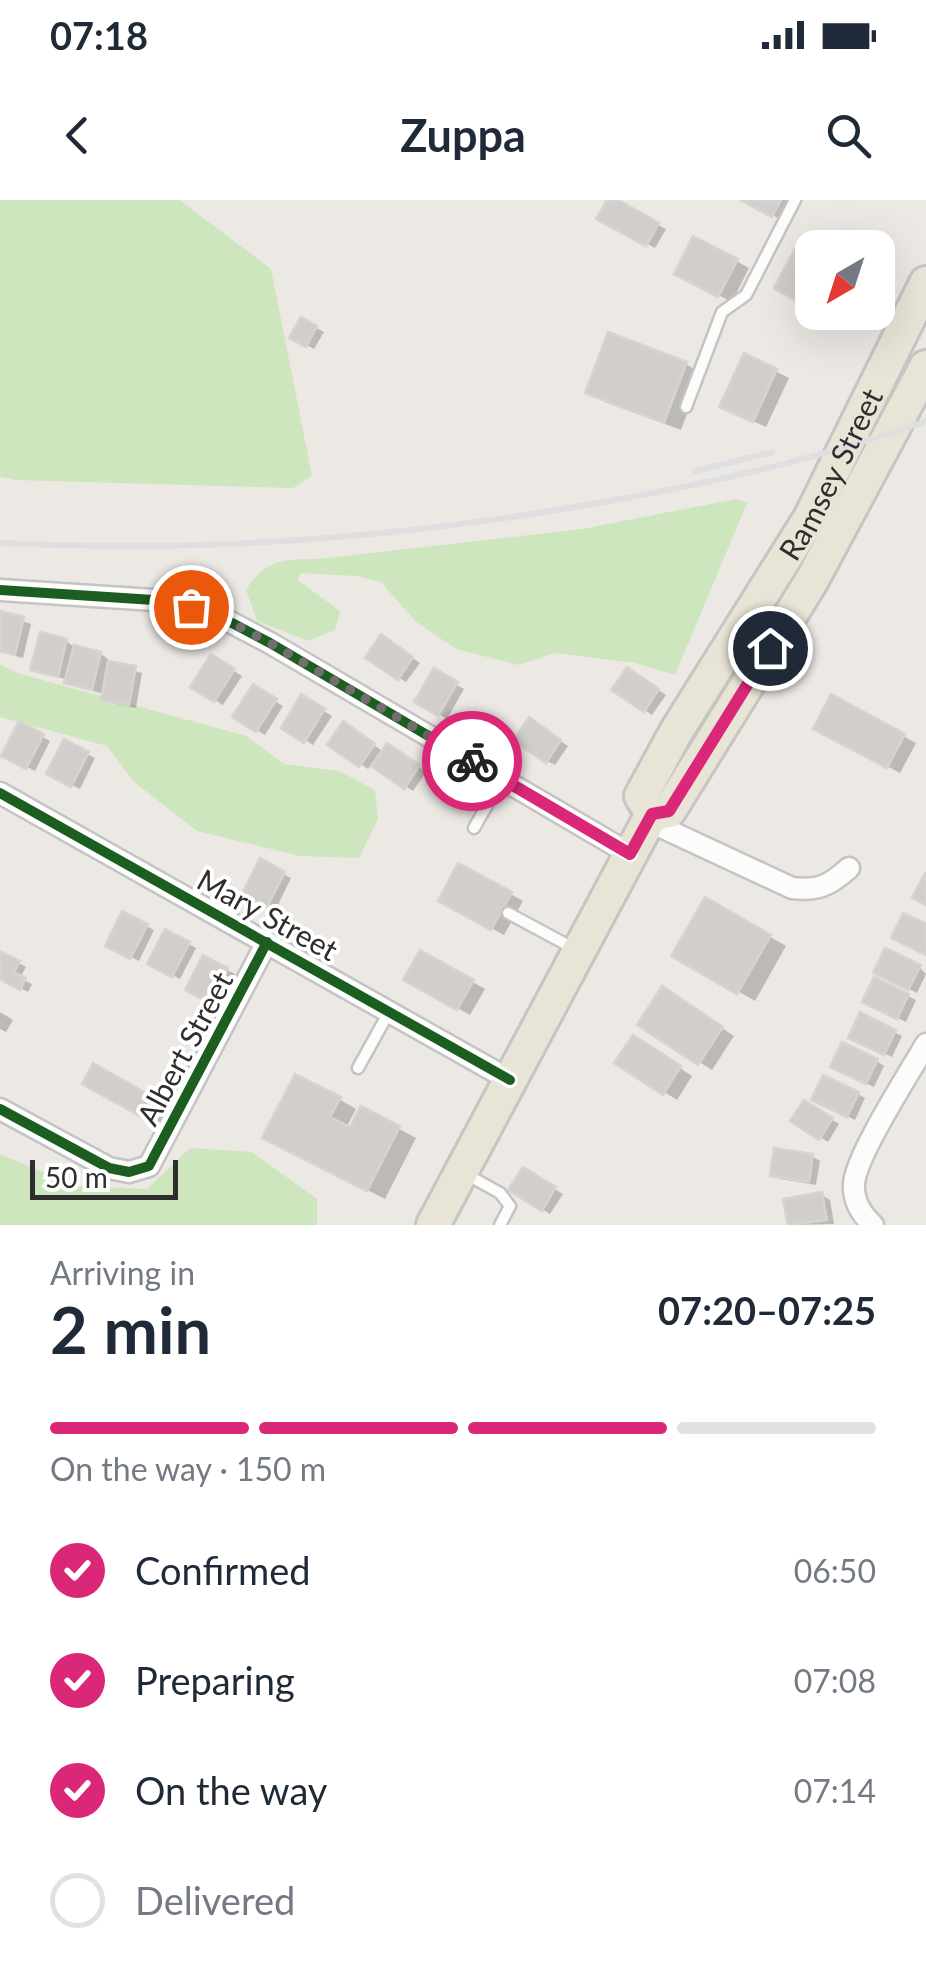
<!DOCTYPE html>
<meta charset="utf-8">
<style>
body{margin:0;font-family:Lato,sans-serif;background:#f6f6f7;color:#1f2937;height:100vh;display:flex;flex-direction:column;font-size:38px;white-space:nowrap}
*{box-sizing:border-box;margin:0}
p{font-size:32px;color:#747a83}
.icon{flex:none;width:55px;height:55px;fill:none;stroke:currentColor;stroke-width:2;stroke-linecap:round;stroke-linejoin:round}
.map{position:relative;height:1025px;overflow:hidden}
.side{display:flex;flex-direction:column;background:#fff;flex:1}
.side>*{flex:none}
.needle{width:65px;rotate:219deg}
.buttons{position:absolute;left:795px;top:30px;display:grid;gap:20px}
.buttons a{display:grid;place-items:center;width:100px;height:100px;border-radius:20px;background:#fff;box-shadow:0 10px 40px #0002;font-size:50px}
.scale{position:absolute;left:30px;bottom:25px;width:148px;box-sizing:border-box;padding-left:10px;border:5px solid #2e2e2e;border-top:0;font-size:28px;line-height:35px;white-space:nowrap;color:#2e2e2e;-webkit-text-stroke:8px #fff;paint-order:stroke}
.pin{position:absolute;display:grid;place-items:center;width:85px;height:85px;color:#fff;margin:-42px;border:5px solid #fff;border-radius:50%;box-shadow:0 2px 10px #0007}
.courier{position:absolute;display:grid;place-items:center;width:100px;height:100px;margin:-50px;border:8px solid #db2777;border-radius:50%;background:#fff;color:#222;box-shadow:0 2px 12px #0007}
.summary em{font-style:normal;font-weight:700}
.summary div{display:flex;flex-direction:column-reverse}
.summary{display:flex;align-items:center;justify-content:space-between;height:170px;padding:0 50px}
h1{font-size:65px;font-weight:700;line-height:75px}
.bar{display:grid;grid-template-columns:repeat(4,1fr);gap:15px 10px;align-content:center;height:120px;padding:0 50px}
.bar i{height:12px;border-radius:8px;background:#e0e1e3}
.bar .selected{background:#db2777}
.bar p{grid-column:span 4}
ol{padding:0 50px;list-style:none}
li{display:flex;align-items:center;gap:30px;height:110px}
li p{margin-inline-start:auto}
li .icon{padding:10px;border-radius:50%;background:#db2777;color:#fff;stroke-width:4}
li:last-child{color:#747a83}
li i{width:55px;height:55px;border:5px solid #e0e1e3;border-radius:50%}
.status{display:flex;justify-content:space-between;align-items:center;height:70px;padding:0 50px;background:#fff;direction:ltr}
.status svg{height:28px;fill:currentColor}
header{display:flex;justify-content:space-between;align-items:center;height:130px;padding:0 50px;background:#fff;font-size:45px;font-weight:700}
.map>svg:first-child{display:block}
</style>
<div class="status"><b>07:18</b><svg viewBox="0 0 49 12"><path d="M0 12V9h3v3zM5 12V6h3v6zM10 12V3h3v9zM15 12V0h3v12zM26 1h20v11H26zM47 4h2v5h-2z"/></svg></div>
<header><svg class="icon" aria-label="back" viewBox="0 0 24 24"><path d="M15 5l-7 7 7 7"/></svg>Zuppa<svg class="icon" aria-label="search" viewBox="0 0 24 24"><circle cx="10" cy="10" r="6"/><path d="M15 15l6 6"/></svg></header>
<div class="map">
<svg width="926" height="1025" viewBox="0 0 926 1025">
<rect width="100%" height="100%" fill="#ece8e4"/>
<g fill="#cee6be">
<polygon points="0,0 179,0 271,69 312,276 293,288 15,280 0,277"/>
<path d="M 736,299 L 747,303 L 675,475 L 635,463 L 555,453 L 519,465 L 456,449 L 416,422 L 381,382 L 356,376 L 301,373 L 298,380 L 340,411 L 335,430 L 308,441 L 257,421 L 246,390 C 265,359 284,359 318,359 L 582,329 Z"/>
<polygon points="0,464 17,473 246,536 284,564 339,571 375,590 378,619 359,658 300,656 197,631 134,582 107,546 0,517"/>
<polygon points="190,948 252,952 317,999 317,1025 0,1025 0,954 75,986 147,989"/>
</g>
<g fill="#0003">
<polygon points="609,0 666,29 655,48 600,18"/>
<polygon points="745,0 797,0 785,22"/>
<polygon points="736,61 749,68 732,102 689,80"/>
<polygon points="822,112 850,112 844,124"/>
<polygon points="302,120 324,132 314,149 292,137"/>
<polygon points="745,156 789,178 766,227 735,213"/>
<polygon points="686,164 702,174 681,230 605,202 588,192"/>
<polygon points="0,413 31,424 23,458 0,452"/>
<polygon points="66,441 74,447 101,454 108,459 107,463 142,473 136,508 111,503 104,498 104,494 75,486 68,480 33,469"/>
<polygon points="389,442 420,463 406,482 399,478"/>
<polygon points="212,457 242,476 223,505 194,487"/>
<polygon points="435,472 464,489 447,519 417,501"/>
<polygon points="635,474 666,495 652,515 645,510"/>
<polygon points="254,488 283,506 265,535 236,517"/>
<polygon points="302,498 332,516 313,545 284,527"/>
<polygon points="832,498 916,543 900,573 816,528"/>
<polygon points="20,524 50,541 35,571 4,555"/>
<polygon points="537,525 568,546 555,565 547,561"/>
<polygon points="351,529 384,552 396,551 426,572 413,591 372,564 368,569 330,544"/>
<polygon points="65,542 95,558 80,589 49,573"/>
<polygon points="261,662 291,678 276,709 245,693"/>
<polygon points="459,666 523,701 504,735 441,700"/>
<polygon points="706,700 786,746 755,801 675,755"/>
<polygon points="124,714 154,730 139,761 108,745"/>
<polygon points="166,732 196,748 180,779 150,763"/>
<polygon points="0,753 26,767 20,778 32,784 28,792 0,777"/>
<polygon points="421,753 485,789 470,815 406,779"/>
<polygon points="204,758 235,774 219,805 188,789"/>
<polygon points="919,767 926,774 917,793 884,777"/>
<polygon points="875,780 916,800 906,822 873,806"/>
<polygon points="675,797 734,836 712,870 640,824"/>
<polygon points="0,812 13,820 6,832 0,829"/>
<polygon points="894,832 902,836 892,857 859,841"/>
<polygon points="646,846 692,876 677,900 618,863"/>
<polygon points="877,861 884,866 874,887 841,871"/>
<polygon points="94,867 169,909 160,925 85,883"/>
<polygon points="858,894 865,898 855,920 822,904"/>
<polygon points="339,899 356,909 346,928 351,931 362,909 416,938 385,999 282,947"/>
<polygon points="805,903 839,924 828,942 794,920"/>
<polygon points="812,956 820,961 816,985 780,979 772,974"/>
<polygon points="523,970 563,994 550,1014 511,990"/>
<polygon points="822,995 830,1000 834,1024 790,1025 786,1001"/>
</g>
<g fill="#d1cecb" stroke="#d7d4d0" stroke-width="2.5">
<polygon points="607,0 618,0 659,23 646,46 596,19"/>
<polygon points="740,0 781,0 772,17"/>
<polygon points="693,36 738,59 718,97 674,74"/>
<polygon points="804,46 812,50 812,110 774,88 795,49 801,52"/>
<polygon points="301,117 317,126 306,147 289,138"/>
<polygon points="608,132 687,162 664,223 585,193"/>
<polygon points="744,153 777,169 753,222 719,207"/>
<polygon points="0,411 24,417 15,455 0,451"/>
<polygon points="40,432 67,439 58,477 30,470"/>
<polygon points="381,434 413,457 398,480 365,458"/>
<polygon points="74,445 101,452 92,490 64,483"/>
<polygon points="211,454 235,469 214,502 190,487"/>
<polygon points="108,461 136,466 129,505 101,500"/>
<polygon points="627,467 659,489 644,512 611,490"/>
<polygon points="434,468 458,482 438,516 414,502"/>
<polygon points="253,484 277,499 256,532 232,517"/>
<polygon points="301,494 325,509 304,543 281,528"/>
<polygon points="831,494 905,534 887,568 813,529"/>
<polygon points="529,517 561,540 546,563 513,541"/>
<polygon points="19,521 44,534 26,569 1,556"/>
<polygon points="343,521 375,544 359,567 327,545"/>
<polygon points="64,539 89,552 71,587 46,574"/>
<polygon points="387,543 420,565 404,589 371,566"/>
<polygon points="260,658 285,672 267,707 242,694"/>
<polygon points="458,663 512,692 491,730 438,701"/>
<polygon points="925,673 926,674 926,705 912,698"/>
<polygon points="705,697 771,735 737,794 671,756"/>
<polygon points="122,711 148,724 130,759 105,746"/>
<polygon points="903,713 926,724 926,755 891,738"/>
<polygon points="165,729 190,742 172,777 147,764"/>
<polygon points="885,748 921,765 908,790 873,773"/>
<polygon points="420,750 474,780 457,810 403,780"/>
<polygon points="0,751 20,761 14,772 26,778 20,790 0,779"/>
<polygon points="203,755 228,768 210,803 185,790"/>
<polygon points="874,777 909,794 897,819 862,802"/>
<polygon points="662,786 723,827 698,865 637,825"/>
<polygon points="860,812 896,830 884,855 848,838"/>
<polygon points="633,835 681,866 663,895 614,863"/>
<polygon points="842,842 878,859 866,884 830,867"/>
<polygon points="93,863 158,900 147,920 82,884"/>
<polygon points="295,874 341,897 330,917 350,927 361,906 400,926 367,991 262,938"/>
<polygon points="823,875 859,892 847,917 811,900"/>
<polygon points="804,900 833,918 819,940 790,921"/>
<polygon points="774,948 813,954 809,982 770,976"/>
<polygon points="523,967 556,987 542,1011 508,990"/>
<polygon points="822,992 827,1020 788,1025 783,999"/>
</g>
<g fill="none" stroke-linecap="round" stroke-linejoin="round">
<g stroke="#c5c4c5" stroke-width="15">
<g id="lane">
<polyline points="686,207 722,112 746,95 795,0"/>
<polyline points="474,628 502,579"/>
<polyline points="508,713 573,748"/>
<polyline points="358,868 389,812"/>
<polyline points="464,973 500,993 510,1006 500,1025"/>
</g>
</g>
<g stroke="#c5c4c5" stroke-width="25">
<g id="street">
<polyline points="0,390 169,401 213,413 270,443 630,654"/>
<polyline points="0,593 510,880"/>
<path d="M 648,621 L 792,688 C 818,691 829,686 849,668"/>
<polyline points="0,909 109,968 129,972 149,966 267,742"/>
<path d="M 873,1025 C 861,1014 853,1001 854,984 C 855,957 910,872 926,844"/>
</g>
</g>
<g stroke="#c6c5c4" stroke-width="38">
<g id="primary">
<path id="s1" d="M 652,614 L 641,596 L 677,530 L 810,318 L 926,83"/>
<polyline points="652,614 669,611 811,382 926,167"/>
<polyline points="433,1025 652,614"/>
</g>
</g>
<use href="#lane" stroke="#fcfcfb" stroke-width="10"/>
<use href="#street" stroke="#fcfcfb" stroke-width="20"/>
<use href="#primary" stroke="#e8e4d6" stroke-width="32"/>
<g stroke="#dfdfe1" stroke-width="6">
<polyline points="695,271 773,252"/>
<path d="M 0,343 C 195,353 389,339 581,306 C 697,286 814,261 926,221"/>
</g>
<g stroke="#fff" stroke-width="16">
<g id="cycleway">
<polyline points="0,390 169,401 213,413 270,443 630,654"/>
<polyline points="0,593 510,880"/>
<polyline points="0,909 109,968 129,972 149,966 267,742"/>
</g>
</g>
<use href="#cycleway" stroke="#1b5e20" stroke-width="10"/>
</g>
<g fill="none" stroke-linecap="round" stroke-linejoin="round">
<polyline stroke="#706f6e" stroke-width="10" stroke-dasharray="0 18" points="191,407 213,413 270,443 472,561"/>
<polyline stroke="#db2777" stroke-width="12" points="472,561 630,654 652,614 669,611 770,448"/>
</g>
<g text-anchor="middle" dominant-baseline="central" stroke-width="8" stroke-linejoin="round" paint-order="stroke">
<g font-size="30" fill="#2e2e2e" stroke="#fff">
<text stroke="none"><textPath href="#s1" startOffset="395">Ramsey Street</textPath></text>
<text transform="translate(268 714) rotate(29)">Mary Street</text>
<text transform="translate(184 848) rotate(-62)">Albert Street</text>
</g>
</g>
</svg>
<div class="buttons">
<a><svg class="needle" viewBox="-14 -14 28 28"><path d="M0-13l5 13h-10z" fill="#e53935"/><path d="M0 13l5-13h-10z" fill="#747a83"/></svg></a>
</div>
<div class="scale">50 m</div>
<div class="pin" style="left:191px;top:407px;background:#ea580c"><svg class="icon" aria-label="bag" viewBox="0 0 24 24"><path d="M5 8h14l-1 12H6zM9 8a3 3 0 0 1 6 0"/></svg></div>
<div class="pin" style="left:770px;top:448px;background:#1f2937"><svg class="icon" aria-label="home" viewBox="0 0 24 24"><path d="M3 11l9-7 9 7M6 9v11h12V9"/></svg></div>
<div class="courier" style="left:472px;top:561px"><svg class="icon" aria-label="bike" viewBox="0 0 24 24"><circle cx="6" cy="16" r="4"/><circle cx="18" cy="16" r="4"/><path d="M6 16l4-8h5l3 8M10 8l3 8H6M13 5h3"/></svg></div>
</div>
<section class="side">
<div class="summary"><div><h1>2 min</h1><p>Arriving in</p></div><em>07:20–07:25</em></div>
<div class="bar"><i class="selected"></i><i class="selected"></i><i class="selected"></i><i></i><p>On the way · 150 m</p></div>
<ol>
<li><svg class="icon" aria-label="check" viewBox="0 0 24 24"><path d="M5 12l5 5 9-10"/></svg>Confirmed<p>06:50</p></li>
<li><svg class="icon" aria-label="check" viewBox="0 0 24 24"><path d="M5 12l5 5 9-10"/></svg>Preparing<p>07:08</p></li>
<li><svg class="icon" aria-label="check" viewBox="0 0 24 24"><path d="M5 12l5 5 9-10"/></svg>On the way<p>07:14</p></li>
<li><i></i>Delivered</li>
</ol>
</section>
